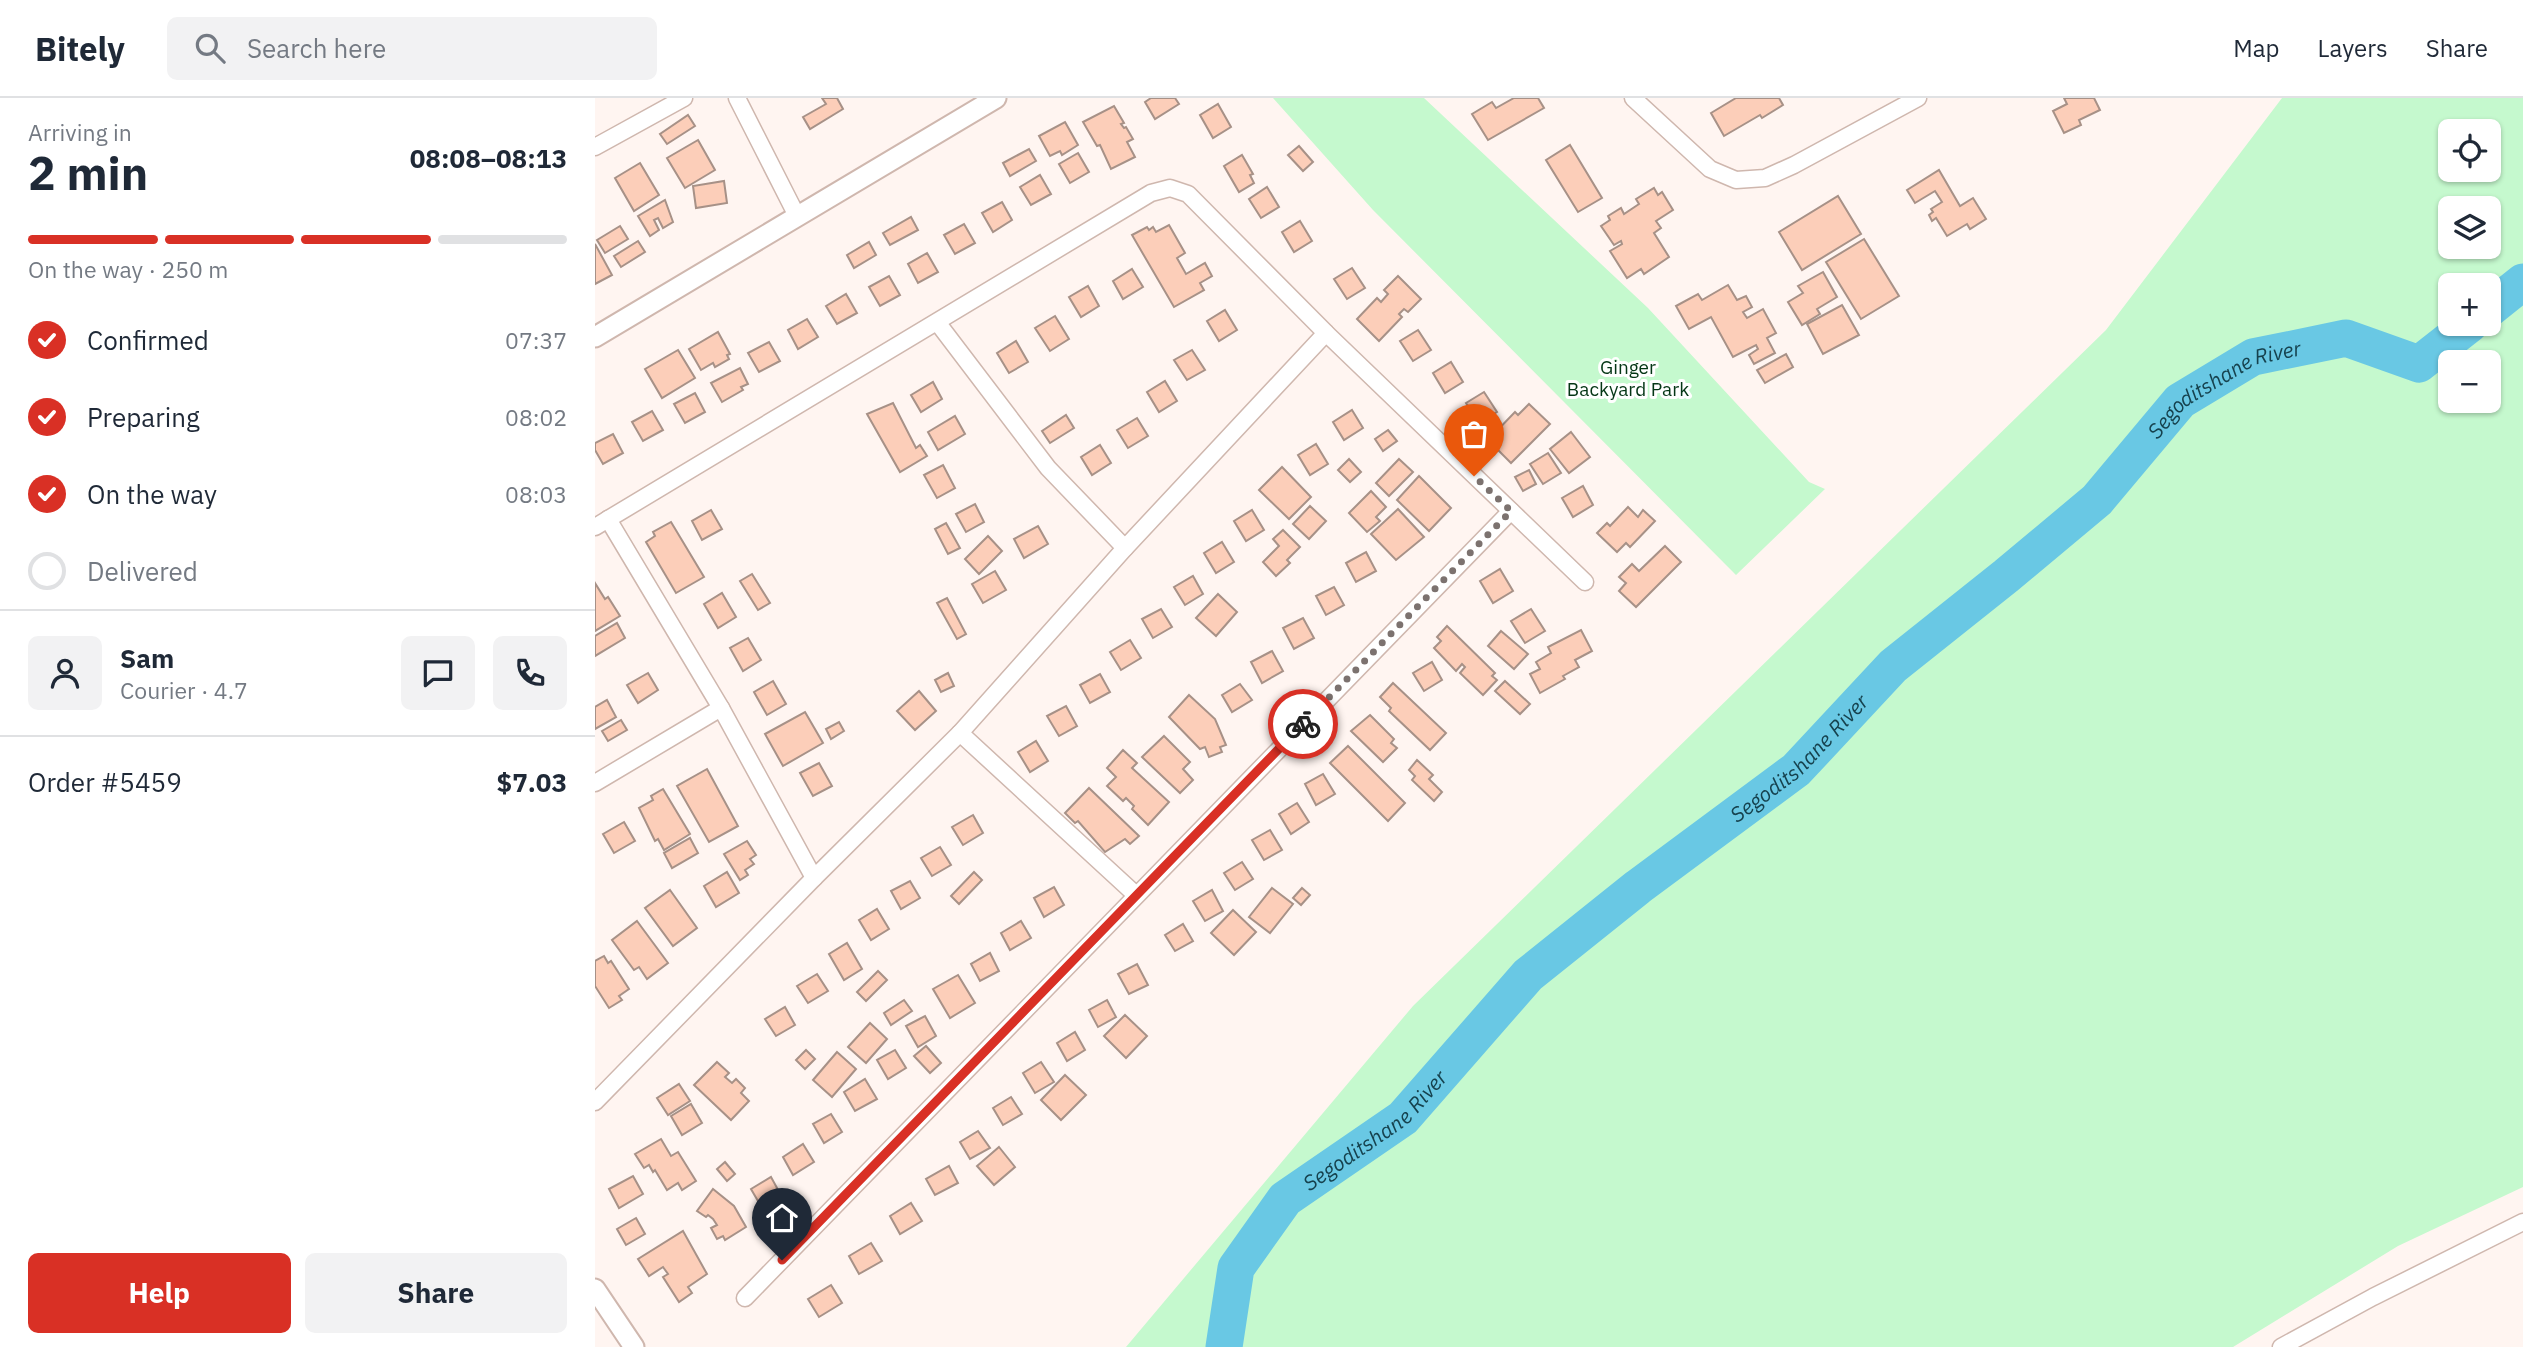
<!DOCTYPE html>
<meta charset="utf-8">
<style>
body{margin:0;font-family:"IBM Plex Sans",sans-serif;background:#f2f2f3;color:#1f2937;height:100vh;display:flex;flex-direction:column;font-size:26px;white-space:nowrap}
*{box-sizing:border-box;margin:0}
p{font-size:23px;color:#747a83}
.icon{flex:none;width:38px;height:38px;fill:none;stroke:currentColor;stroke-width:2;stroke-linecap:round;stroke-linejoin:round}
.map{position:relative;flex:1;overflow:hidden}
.panel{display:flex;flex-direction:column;background:#fff;width:595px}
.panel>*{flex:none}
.buttons{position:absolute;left:1843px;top:21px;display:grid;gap:14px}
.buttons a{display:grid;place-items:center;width:63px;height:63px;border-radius:10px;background:#fff;box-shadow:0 2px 5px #0004;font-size:35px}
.pin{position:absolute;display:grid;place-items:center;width:60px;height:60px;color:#fff;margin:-72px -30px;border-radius:50% 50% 50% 0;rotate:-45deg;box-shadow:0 0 7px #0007}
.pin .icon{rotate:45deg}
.courier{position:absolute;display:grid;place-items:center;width:70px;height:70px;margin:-35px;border:5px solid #d93025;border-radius:50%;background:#fff;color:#222;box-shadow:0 2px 9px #0007}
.head em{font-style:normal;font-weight:800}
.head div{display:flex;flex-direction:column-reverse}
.head{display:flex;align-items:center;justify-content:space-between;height:119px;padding:0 28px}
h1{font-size:46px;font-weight:800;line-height:52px}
.bar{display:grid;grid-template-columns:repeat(4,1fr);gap:10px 7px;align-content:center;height:84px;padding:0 28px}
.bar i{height:9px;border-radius:5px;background:#e0e1e3}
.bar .current{background:#d93025}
.bar p{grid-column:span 4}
.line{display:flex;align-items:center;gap:18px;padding:0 28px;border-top:2px solid #e0e1e3}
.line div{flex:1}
.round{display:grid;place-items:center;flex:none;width:74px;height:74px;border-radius:10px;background:#f2f2f3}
ol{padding:0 28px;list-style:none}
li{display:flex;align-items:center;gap:21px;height:77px}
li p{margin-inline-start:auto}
li .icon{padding:7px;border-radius:50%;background:#d93025;color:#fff;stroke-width:4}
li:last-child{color:#747a83}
li i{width:38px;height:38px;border:4px solid #e0e1e3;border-radius:50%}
.primary-button{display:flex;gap:14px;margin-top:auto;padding:14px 28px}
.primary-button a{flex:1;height:80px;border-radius:10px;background:#d93025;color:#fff;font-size:28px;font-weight:800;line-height:80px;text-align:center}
.primary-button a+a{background:#f2f2f3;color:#1f2937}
header{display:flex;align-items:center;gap:42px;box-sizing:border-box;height:98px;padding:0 35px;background:#fff;border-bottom:2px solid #e0e1e3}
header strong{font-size:33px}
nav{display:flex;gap:38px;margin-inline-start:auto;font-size:24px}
.search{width:490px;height:63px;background:#f2f2f3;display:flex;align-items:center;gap:18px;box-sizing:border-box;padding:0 24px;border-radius:10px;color:#747a83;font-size:26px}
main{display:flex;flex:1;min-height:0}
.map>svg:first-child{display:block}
</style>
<header>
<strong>Bitely</strong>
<div class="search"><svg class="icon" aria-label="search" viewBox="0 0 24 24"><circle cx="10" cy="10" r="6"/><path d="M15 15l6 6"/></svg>Search here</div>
<nav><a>Map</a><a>Layers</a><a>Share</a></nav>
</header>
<main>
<section class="panel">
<div class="head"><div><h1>2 min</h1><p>Arriving in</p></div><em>08:08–08:13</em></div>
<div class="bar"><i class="current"></i><i class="current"></i><i class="current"></i><i></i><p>On the way · 250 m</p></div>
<ol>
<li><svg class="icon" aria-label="check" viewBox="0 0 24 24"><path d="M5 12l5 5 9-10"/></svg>Confirmed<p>07:37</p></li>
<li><svg class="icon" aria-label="check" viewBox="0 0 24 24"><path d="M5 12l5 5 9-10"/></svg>Preparing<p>08:02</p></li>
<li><svg class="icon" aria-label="check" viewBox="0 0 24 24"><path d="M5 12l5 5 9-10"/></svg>On the way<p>08:03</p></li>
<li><i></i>Delivered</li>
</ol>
<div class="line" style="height:126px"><a class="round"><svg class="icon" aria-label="person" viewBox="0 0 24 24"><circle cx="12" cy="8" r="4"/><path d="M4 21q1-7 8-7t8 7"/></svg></a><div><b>Sam</b><p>Courier · 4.7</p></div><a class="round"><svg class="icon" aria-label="chat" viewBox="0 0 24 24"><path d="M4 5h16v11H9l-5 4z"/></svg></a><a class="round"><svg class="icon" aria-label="phone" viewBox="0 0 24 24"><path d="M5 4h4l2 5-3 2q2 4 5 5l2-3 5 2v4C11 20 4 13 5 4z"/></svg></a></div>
<div class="line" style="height:91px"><div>Order #5459</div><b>$7.03</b></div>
<div class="primary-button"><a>Help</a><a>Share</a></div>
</section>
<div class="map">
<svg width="1928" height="1249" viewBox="0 0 1928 1249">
<rect width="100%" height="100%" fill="#fff5f1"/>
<g fill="#c5f9ce" fill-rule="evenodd">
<polygon points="678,0 829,0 1053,210 1214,384 1230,391 1141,477 778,112"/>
<path d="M 1687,0 L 1928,0 L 1928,1089 L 1803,1148 L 1638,1249 L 531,1249 L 818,908 L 1511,232 ZM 1855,33 L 1894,33 L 1894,72 L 1855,72 ZM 1855,110 L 1894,110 L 1894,149 L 1855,149 ZM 1855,187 L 1894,187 L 1894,226 L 1855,226 ZM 1855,264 L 1894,264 L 1894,303 L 1855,303 Z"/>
</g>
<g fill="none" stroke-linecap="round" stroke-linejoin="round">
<g stroke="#69c8e4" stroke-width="37">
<polyline points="1894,211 1928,184"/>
<path id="s1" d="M 629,1249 L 641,1170 L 690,1101 L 808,1020 L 933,877 L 1043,789 L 1201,672 L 1298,568 L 1411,478 L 1502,402 L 1585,303 L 1658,259 L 1751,240 L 1824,266 L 1875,226"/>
</g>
</g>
<g fill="#fcceb9" stroke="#a79187" stroke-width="2">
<polygon points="227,0 242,0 248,11 215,31 208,19 231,6"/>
<polygon points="556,0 580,0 584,6 560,21 550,4"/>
<polygon points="919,0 943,0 949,10 893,42 877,16 897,4 901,10"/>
<polygon points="1141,0 1184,0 1188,7 1167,20 1165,17 1129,38 1116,15"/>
<polygon points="1469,0 1499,0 1505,12 1484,22 1486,27 1469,35 1458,13 1472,6"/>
<polygon points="623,6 636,29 618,40 605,17"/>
<polygon points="519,8 529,25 526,26 529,30 531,29 538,41 532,44 540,59 516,71 505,47 502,48 488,24"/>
<polygon points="93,17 100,28 72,46 65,36"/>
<polygon points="470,24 483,47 467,57 465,53 455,58 444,38"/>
<polygon points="103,42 120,72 90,90 72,60"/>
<polygon points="975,47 1007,100 983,114 951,62"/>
<polygon points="704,48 718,64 708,73 693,57"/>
<polygon points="434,51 441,63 415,78 408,65"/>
<polygon points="483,55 494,74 475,85 464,66"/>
<polygon points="647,57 658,76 655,77 659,85 644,94 629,68"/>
<polygon points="45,65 64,97 39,113 20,80"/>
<polygon points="1344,72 1365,108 1378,100 1391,121 1375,131 1372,126 1352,138 1341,120 1337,123 1334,117 1338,114 1336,111 1347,104 1340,93 1320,105 1312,92"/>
<polygon points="445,77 456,96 436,107 425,89"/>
<polygon points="129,83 132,105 101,110 98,88"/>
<polygon points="672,89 684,109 666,120 654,101"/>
<polygon points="1059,90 1063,97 1067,94 1078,112 1061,123 1066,130 1059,135 1074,159 1049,176 1046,171 1032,180 1015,153 1027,146 1026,143 1019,147 1006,128 1015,122 1013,118 1026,110 1029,116 1044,106 1041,101"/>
<polygon points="1243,98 1266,136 1207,172 1184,134"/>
<polygon points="70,102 78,124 68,130 63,120 59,122 64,132 55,138 43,118"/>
<polygon points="407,104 417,122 398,134 387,115"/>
<polygon points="316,119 323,132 295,147 288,135"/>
<polygon points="705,123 717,143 699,154 687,134"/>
<polygon points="369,126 380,145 360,156 349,137"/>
<polygon points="574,127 590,155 582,160 591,176 610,165 617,178 605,185 609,192 579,209 537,137 552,129 554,132 558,129 561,134"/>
<polygon points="25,128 33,141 10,155 2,142"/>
<polygon points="1269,141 1304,198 1266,221 1231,164"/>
<polygon points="43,143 50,154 26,169 19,158"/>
<polygon points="274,144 281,157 259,170 252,157"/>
<polygon points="0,146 17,177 0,186"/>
<polygon points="332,155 343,174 323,185 313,166"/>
<polygon points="757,170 770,190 752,201 739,181"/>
<polygon points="537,171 548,189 528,201 518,183"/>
<polygon points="1228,174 1242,199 1222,211 1225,216 1207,227 1193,204 1208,195 1203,188"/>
<polygon points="294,178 305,197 285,208 274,189"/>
<polygon points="803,178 826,201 813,214 809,211 804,216 807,219 784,243 762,221 782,200 786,204 793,196 789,192"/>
<polygon points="1133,187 1142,202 1151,198 1157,209 1148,214 1152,220 1168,211 1181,235 1172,240 1180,255 1159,266 1154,257 1163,251 1161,247 1138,259 1116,219 1094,231 1081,208 1103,196 1107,202"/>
<polygon points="493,188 504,208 486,219 474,199"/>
<polygon points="251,196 262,215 242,226 231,208"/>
<polygon points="1247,207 1264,237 1228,256 1212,226"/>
<polygon points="630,212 642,232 624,243 612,223"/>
<polygon points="460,218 474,241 455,253 440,230"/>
<polygon points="212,221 223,239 203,251 193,232"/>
<polygon points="823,232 836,252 818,263 805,243"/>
<polygon points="123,234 135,256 132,257 134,261 120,269 118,265 106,272 94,251"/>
<polygon points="421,243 433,264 414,275 402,255"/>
<polygon points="174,244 185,263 164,274 153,255"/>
<polygon points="83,252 100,280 67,300 50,271"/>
<polygon points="597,252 610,272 592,282 579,262"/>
<polygon points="1191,256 1198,269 1170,285 1162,272"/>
<polygon points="856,264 868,284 850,295 838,275"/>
<polygon points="145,270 153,286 146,289 148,292 127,304 116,285"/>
<polygon points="570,283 582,303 564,314 552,294"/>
<polygon points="338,284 347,301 326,314 316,297"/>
<polygon points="889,294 902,314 884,325 871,305"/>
<polygon points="100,295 110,314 90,325 79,306"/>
<polygon points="298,305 321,350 325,347 332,358 305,374 272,316"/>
<polygon points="934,306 955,326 916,365 893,342 920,314 923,317"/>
<polygon points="757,312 768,330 749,342 738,324"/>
<polygon points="57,313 68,332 48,343 37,324"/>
<polygon points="471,317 479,330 455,345 447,333"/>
<polygon points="360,318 370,336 343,352 333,334"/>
<polygon points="542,320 553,338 533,350 522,332"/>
<polygon points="793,332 802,343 788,353 780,341"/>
<polygon points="976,334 995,359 974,375 955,351"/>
<polygon points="18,336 28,355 8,366 0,352 0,345"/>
<polygon points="721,346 733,366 715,377 703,357"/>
<polygon points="505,347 516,365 497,377 486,359"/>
<polygon points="953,355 966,375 948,386 935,366"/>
<polygon points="754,361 766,374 755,384 743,372"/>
<polygon points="804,361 818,374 794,398 781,385"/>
<polygon points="348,367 360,390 342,400 329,377"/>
<polygon points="687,369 716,399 694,421 664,392"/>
<polygon points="934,372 941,386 928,393 920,379"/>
<polygon points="824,378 856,410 834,433 802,402"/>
<polygon points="988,388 998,407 978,419 967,400"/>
<polygon points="776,393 791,409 781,419 785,423 772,434 754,415"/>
<polygon points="380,406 389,424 371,434 361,416"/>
<polygon points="715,408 731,423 714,441 698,426"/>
<polygon points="1033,409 1043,419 1048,412 1060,423 1035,449 1031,445 1022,454 1002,435 1012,425 1015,428"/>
<polygon points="803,411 829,439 801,462 776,436"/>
<polygon points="116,412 127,431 107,442 97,423"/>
<polygon points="657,412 669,432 651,443 639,423"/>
<polygon points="76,424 109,479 81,495 51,444 60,438 58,434"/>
<polygon points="351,425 365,450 353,456 340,431"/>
<polygon points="443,428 453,446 429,460 419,441"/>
<polygon points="688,432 705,449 692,462 695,465 681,478 668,464 684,448 678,441"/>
<polygon points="393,438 407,453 384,476 370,461"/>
<polygon points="627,444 639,464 621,475 609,455"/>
<polygon points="1070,448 1086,464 1041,509 1024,493 1031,485 1024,479 1037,466 1044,473"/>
<polygon points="771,454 781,473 761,484 751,465"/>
<polygon points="905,471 918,493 898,505 885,483"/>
<polygon points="400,473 411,492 388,505 377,486"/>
<polygon points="157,476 175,505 163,512 145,483"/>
<polygon points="598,478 608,496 590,507 579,489"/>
<polygon points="0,485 10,501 13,499 25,518 0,533"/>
<polygon points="739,489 749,507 731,517 721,498"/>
<polygon points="127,495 141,519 123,530 109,506"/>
<polygon points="623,496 642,514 621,538 601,520"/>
<polygon points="352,500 371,536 362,541 342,505"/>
<polygon points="566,511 577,529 558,540 547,521"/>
<polygon points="936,511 950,533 930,545 916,523"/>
<polygon points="708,520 719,540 699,551 688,530"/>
<polygon points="22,525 30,540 0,558 0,538"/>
<polygon points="852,528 900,575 897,578 902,582 888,597 865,575 870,569 867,566 861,573 839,550 846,543 842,539"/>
<polygon points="986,532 997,553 980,562 984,569 968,578 970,581 945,595 935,576 945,571 941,564 956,555 953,549"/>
<polygon points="906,533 933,556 919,571 893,548"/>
<polygon points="153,540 166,562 148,573 135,550"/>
<polygon points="535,542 546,560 526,572 515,554"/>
<polygon points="677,553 688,573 667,585 656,564"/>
<polygon points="837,564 847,582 829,593 818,575"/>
<polygon points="53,575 63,592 43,605 32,587"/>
<polygon points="353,575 359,588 346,594 340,582"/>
<polygon points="505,576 515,594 495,605 485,587"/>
<polygon points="178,583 191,606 172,617 159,594"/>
<polygon points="910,583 935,606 925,616 900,593"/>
<polygon points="798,585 851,635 835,652 794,613 796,610 785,599"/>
<polygon points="645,586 657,602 637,614 627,597"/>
<polygon points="324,593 341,613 320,632 302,613"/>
<polygon points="594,597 620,621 631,647 625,649 627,654 614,659 610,649 605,651 574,619"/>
<polygon points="12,602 21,619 0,631 0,609"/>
<polygon points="471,608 482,628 464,638 452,618"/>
<polygon points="210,614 228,645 188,668 170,636"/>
<polygon points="775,617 799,641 796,645 802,650 788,664 756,633"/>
<polygon points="26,622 32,632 13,643 7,633"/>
<polygon points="244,624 249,633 236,641 231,631"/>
<polygon points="569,638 595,664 588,671 598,682 585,695 547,659"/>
<polygon points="441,643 453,663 435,674 423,654"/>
<polygon points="753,648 810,705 793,723 735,665"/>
<polygon points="528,652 542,665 537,670 574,704 553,727 537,711 539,708 531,700 528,703 512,688 521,679 512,670"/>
<polygon points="822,662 838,677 834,681 847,694 839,703 817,682 820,678 814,672"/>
<polygon points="224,665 237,688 218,698 205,675"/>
<polygon points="112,671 143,728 114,744 82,688"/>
<polygon points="728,676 740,696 721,707 710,686"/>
<polygon points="494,690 544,738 535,746 530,741 510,754 483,723 480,725 470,715"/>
<polygon points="68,691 95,736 69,752 63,741 60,743 44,710 58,702 56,698"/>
<polygon points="702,705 714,724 696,736 684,716"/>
<polygon points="378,717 388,735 368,747 357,729"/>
<polygon points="29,724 40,743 19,755 8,736"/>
<polygon points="675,732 687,752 669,762 657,742"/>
<polygon points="95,740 103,755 77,770 69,755"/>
<polygon points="152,743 161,757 155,761 159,766 150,772 153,777 145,782 129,756"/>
<polygon points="345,749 356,767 337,778 326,760"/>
<polygon points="647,764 658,781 640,792 629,775"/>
<polygon points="132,774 144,795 121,809 109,788"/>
<polygon points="379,774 387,782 364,806 356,798"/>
<polygon points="315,783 325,800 306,811 296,793"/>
<polygon points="459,789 469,807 449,819 439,800"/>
<polygon points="677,790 698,806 675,835 654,819"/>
<polygon points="707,790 715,797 706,807 698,800"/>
<polygon points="75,792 102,830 78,848 50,810"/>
<polygon points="617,792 628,813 610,823 598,803"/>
<polygon points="282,811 294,831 276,842 264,822"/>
<polygon points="638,812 661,834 639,857 616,835"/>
<polygon points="42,823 73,865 52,881 44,869 39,872 17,842"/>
<polygon points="426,823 436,840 415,852 406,835"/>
<polygon points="588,826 598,843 580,853 570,837"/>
<polygon points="252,845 267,871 249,882 234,856"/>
<polygon points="395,855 404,873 385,883 376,866"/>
<polygon points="9,858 13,865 16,863 34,891 24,898 27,902 14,910 0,888 0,863"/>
<polygon points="542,866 553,887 534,896 523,876"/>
<polygon points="283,873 292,882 271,903 262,894"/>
<polygon points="222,876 233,893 213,905 202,888"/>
<polygon points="363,877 380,905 355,920 338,891"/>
<polygon points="309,902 317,913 296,927 289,915"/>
<polygon points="512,902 521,919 503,929 494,912"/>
<polygon points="190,909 200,927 181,938 170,921"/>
<polygon points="530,917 552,938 531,960 509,938"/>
<polygon points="330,918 341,938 323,949 311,928"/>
<polygon points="275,925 292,941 271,965 253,949"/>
<polygon points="480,934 490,952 472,963 462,945"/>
<polygon points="331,948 346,965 335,975 319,958"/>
<polygon points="211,952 220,961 210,971 201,962"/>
<polygon points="300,952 311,970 293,981 282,962"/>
<polygon points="242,954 261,971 237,999 218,982"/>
<polygon points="122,964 134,975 130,979 137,985 141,981 150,990 146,995 154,1003 136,1022 99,987"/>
<polygon points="446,964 459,984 440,995 428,975"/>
<polygon points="470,977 491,997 466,1022 446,1002"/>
<polygon points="270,981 282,1001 260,1013 249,994"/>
<polygon points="84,986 95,1003 73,1017 62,1000"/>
<polygon points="416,999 427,1016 408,1027 398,1010"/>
<polygon points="96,1006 107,1025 87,1037 76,1018"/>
<polygon points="236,1016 247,1034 229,1045 218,1026"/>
<polygon points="383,1033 395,1050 375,1061 365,1044"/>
<polygon points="66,1041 76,1058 83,1054 101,1083 87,1092 83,1085 72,1092 60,1072 58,1074 54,1067 49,1070 40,1056"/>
<polygon points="208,1046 219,1064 198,1077 188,1059"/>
<polygon points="404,1049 420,1069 399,1087 382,1068"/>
<polygon points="130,1064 140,1076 132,1083 122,1071"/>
<polygon points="354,1068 363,1085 340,1097 331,1081"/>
<polygon points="38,1078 48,1096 24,1110 14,1091"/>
<polygon points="176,1079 187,1099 167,1110 156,1091"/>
<polygon points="118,1091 139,1108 151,1129 130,1142 128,1138 122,1141 116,1130 122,1127 118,1121 113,1117 111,1119 102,1113"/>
<polygon points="316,1105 327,1123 305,1136 295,1118"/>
<polygon points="41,1120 50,1136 31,1147 22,1131"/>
<polygon points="88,1133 112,1176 93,1189 97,1195 84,1204 68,1179 73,1176 68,1169 54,1178 43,1161"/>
<polygon points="276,1145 287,1163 264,1176 254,1158"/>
<polygon points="236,1187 247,1205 224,1219 213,1201"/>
</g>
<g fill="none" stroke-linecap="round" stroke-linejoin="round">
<g stroke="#cfb7ae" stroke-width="19">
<g id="minor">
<polyline points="142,0 202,118"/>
<polyline points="1038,0 1115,71 1141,82 1170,80 1199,67 1323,0"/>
<polyline points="0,49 89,0"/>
<polyline points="342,224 453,370 530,450"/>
<polyline points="13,421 126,610 219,780"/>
<polyline points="0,429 556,95 575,90 593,96 731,235 990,484"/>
<polyline points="365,635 541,797"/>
<polyline points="0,685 126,610"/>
<polyline points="0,1004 219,780 365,635 530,450 731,235"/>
<polyline points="150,1200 916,413"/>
<polyline points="1686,1249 1778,1199 1928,1124"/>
</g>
</g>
<g stroke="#cfb7ae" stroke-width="23">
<g id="tertiary">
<polyline points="0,239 401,0"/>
<polyline points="0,1191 39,1249"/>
</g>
</g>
<use href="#minor" stroke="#fff" stroke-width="16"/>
<use href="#tertiary" stroke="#fff" stroke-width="19"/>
</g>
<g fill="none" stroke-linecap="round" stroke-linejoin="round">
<polyline stroke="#7c726f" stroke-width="7" stroke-dasharray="0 12.6" points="708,626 916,413 879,378"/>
<polyline stroke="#d93025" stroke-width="9" points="187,1162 708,626"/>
</g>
<g text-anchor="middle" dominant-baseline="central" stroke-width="6" stroke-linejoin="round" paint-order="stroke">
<g font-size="19" fill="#043615" stroke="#fff">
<text x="1033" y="269">Ginger<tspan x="1033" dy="22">Backyard Park</tspan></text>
</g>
<g font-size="21" font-style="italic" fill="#16424e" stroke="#fff">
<text stroke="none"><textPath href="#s1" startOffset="1414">Segoditshane River</textPath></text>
<text stroke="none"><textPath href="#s1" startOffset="845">Segoditshane River</textPath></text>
<text stroke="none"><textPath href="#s1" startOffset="278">Segoditshane River</textPath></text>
</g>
</g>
</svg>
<div class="buttons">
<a><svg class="icon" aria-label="locate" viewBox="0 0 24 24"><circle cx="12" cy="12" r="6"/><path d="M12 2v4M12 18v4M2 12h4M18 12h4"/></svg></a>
<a><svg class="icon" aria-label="layers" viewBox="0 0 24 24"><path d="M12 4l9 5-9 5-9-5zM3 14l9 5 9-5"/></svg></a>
<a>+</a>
<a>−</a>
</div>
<div class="pin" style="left:879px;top:378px;background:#ea580c"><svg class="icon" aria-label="bag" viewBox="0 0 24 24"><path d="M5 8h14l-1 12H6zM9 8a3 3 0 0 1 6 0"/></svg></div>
<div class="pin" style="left:187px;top:1162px;background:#1f2937"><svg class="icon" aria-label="home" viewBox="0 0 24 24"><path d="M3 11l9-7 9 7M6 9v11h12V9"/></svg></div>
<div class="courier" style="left:708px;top:626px"><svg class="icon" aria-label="bike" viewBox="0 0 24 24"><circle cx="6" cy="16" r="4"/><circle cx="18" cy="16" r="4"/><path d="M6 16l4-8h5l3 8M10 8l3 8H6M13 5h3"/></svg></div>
</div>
</main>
